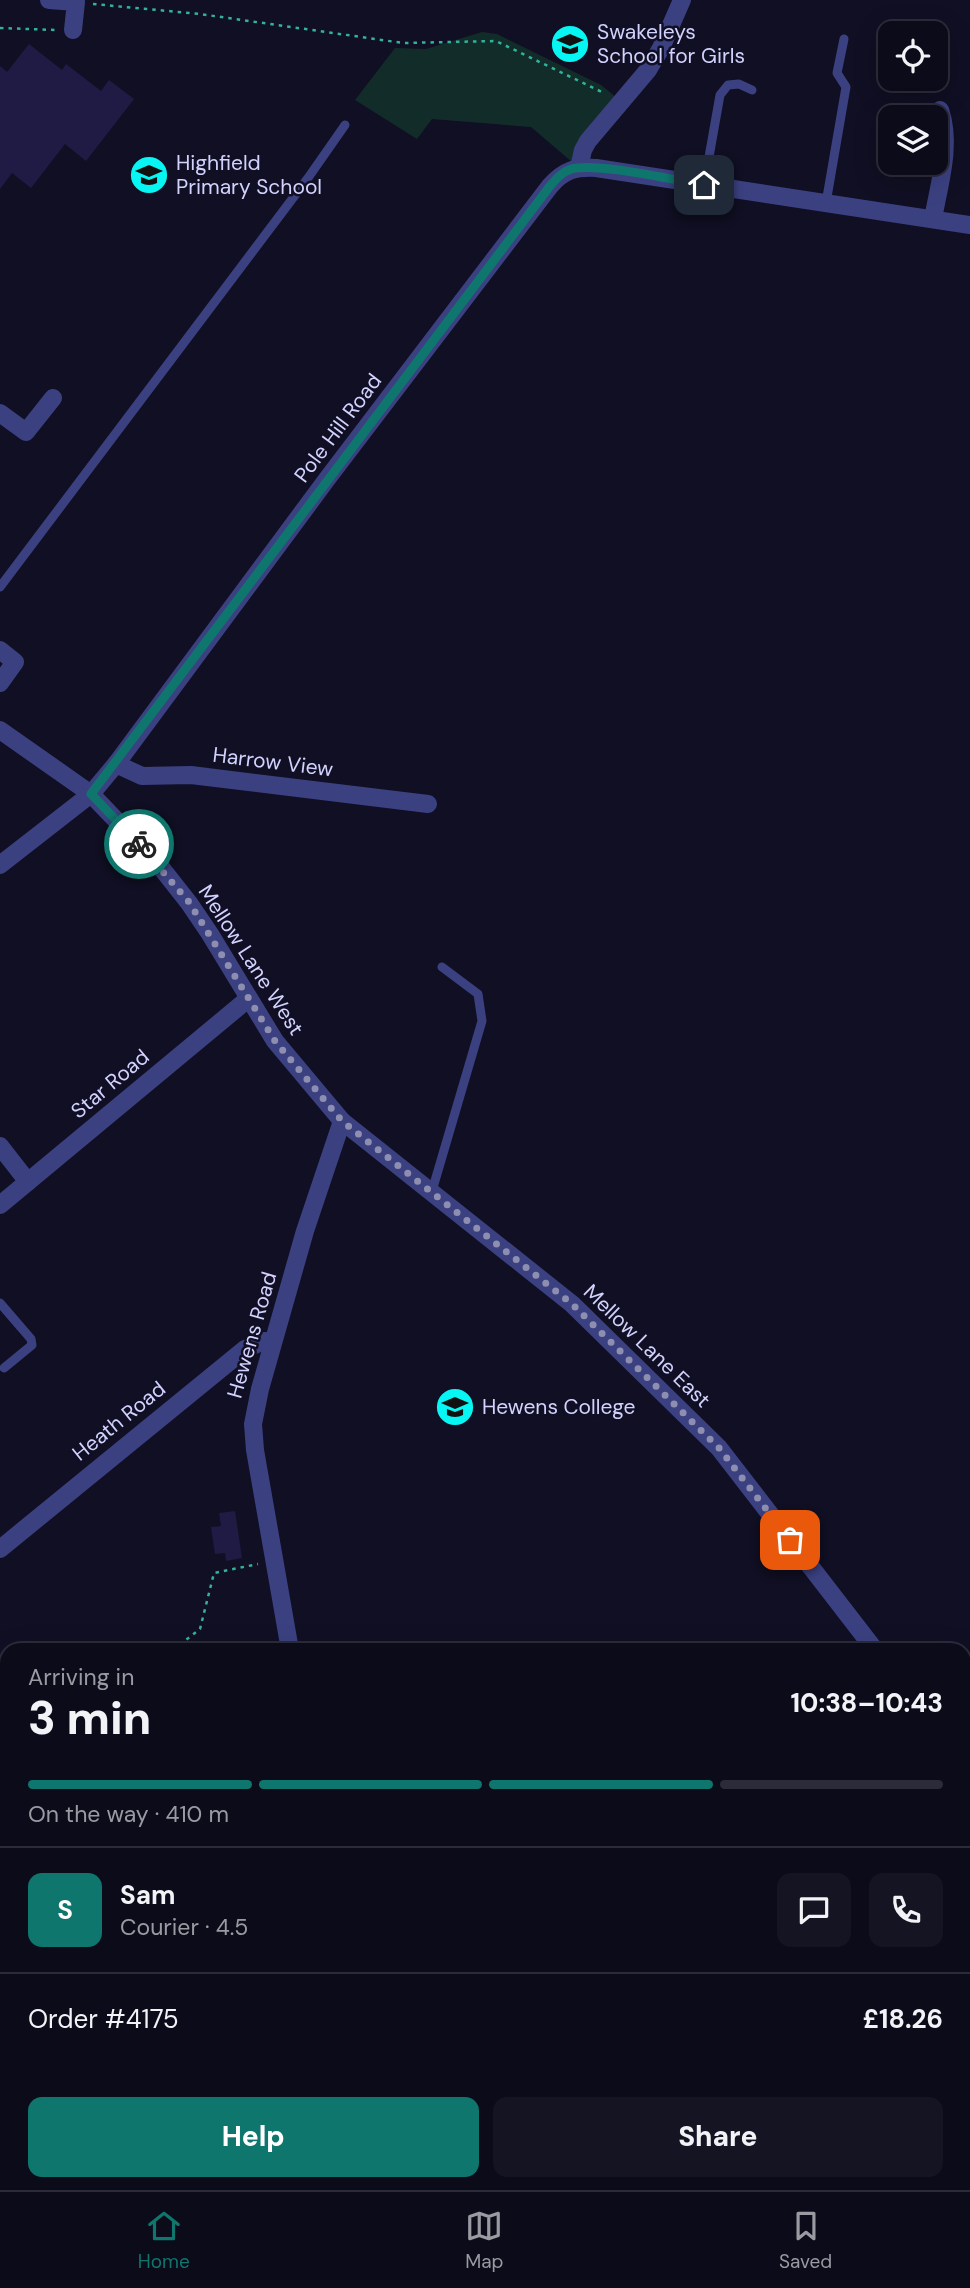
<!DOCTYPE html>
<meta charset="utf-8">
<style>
body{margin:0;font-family:"DM Sans",sans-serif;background:#151423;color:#f1f3f6;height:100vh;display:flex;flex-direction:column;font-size:26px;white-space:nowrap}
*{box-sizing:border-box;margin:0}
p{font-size:23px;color:#9a9ba2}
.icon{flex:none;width:38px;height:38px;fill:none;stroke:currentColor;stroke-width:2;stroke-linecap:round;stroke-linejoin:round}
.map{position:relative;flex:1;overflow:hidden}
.side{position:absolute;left:0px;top:1643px;width:971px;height:548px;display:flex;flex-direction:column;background:#0c0b1a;border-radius:21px 21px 0 0;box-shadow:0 7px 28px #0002,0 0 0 2px #2c2b39}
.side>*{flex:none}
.buttons{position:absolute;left:878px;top:21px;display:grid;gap:14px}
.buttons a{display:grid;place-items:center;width:70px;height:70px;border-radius:14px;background:#0c0b1a;box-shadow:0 7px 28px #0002,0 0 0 2px #2c2b39;font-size:35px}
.pin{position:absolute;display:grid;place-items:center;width:60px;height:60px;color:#fff;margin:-30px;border-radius:14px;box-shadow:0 4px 10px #0006}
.courier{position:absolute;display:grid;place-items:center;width:70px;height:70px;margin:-35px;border:5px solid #0f766e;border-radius:50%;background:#fff;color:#222;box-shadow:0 2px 9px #0007}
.overview em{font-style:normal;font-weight:800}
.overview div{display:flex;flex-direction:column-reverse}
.overview{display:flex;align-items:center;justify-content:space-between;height:119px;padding:0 28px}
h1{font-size:46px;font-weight:800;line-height:52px}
.bar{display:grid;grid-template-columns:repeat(4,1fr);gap:10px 7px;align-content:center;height:84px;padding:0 28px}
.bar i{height:9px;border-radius:5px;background:#2c2b39}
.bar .selected{background:#0f766e}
.bar p{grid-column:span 4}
.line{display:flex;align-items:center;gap:18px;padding:0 28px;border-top:2px solid #2c2b39}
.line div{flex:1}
.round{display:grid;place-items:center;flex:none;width:74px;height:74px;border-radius:14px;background:#151423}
.button{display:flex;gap:14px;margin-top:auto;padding:14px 28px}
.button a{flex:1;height:80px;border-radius:14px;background:#0f766e;color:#fff;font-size:28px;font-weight:800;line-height:80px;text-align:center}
.button a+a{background:#151423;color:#f1f3f6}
.dock{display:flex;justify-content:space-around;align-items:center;height:98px;border-top:2px solid #2c2b39;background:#0c0b1a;font-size:19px;color:#9a9ba2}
.dock a{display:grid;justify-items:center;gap:4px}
.dock .selected{color:#0f766e}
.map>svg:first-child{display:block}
</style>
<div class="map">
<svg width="970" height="2190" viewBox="0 0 970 2190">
<rect width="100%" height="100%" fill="#100f23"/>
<g fill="#122d29">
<polygon points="482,32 497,34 601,85 622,102 579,168 531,127 432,119 417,139 355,100 395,48 426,49"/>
<polygon points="155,2184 306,2184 312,2190 160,2190"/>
</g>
<g fill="#1f1b44">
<polygon points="29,44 62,70 66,64 101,91 109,80 134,99 86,161 65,144 31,188 12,173 0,189 0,66 7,72"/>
<polygon points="235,1511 242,1558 226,1561 225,1553 215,1554 211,1527 221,1526 219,1513"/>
</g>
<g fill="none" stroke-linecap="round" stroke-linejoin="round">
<g stroke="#32b29c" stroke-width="2.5" stroke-dasharray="3.5 5" stroke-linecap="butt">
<polyline points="93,4 200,14 403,43 496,41 604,93"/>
<polyline points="0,28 56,30"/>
<polyline points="173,1650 200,1629 214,1573 258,1564"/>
<polyline points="171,2184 176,2190"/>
<polyline points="196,2184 201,2190"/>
<polyline points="239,2184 248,2190"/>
</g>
<g stroke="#3b4081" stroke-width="9">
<polyline points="704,185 720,95 728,85 739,84 752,90"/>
<polyline points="826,203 846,87 837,73 844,39"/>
<polyline points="0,587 308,178 345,125"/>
<polyline points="432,1191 482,1021 478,994 442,967"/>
<polyline points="0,1303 31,1339 32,1345 4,1368"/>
<polyline points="0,1915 7,1923"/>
<polyline points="0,1984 7,1974"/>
<polyline points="436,2184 438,2190"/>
<polyline points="526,2190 530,2184"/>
</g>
<g stroke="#3b4081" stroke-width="18">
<polyline points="49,0 76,2 73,30"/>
<polyline points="579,168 583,150 588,141 648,70 661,48 682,0"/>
<path d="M 933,219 C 939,184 952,145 940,110"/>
<polyline points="0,413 26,432 53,398"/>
<polyline points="0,650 15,662 0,683"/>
<polyline points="0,730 91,794 159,865 189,903 210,934 275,1041 342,1121 572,1304 719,1448 875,1650"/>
<polyline points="116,764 142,776 191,775 428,804"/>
<path d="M 0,865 L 91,794 L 116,764 L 327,479 L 550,186 C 564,170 575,167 596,168 L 970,225"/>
<polyline points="0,1146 28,1182"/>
<polyline points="0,1205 248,999"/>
<polyline points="0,1549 245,1349 264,1341 273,1342"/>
<polyline points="290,1650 255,1450 253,1424 260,1389 305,1231 342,1121"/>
<polyline points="964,1750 970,1757"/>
<polyline points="0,1810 7,1802"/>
<polyline points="0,1992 7,1999"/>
<polyline points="964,2047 970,2062"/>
<polyline points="408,2184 410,2190"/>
<polyline points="936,2184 947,2190"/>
<polyline points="44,2190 49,2184"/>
<polyline points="674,2190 674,2184"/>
</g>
<g stroke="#ae5cfb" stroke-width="19">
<polyline points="0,2033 7,2040"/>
<polyline points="0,2062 7,2069"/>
<polyline points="118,2184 124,2190"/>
<polyline points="148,2184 154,2190"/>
</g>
</g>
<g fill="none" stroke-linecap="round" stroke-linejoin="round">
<polyline stroke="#8e8eb1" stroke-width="7" stroke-dasharray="0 12.6" points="139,844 189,902 275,1041 342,1121 572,1304 719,1448 790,1540"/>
<path stroke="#0f766e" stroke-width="9" d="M 139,844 L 91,794 L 550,186 C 556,179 562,172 571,169 C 597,162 674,180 704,185"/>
</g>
<defs>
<g id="school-disc" transform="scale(2.0125)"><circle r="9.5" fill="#07f5f3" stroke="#100f23"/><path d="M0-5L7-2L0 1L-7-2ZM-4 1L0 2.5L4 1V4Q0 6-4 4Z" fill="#111"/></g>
</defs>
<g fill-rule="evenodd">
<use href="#school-disc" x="570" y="44"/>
<use href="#school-disc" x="149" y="175"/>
<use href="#school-disc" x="455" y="1407"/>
</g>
<g text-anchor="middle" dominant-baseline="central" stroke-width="5" stroke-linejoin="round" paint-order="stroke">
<g font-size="21" fill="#d2d2fe" stroke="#100f23" text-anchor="start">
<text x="597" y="32">Swakeleys<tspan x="597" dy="24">School for Girls</tspan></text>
<text x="176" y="163">Highfield<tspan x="176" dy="24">Primary School</tspan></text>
<text x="482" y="1407">Hewens College</text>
</g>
<g font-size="21" fill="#d2d2fe" stroke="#100f23">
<text transform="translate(338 428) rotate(-53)">Pole Hill Road</text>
<text transform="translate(273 762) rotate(7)">Harrow View</text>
<text transform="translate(251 960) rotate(57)">Mellow Lane West</text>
<text transform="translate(110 1084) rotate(-40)">Star Road</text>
<text transform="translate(252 1335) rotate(-74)">Hewens Road</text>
<text transform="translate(647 1346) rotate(44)">Mellow Lane East</text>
<text transform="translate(119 1421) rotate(-39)">Heath Road</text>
</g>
</g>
</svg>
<div class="buttons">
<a><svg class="icon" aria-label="locate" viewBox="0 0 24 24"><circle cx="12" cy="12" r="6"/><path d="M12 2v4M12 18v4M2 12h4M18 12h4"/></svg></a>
<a><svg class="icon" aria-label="layers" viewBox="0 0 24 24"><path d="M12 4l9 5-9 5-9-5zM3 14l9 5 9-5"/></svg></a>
</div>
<div class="pin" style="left:790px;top:1540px;background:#ea580c"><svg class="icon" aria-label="bag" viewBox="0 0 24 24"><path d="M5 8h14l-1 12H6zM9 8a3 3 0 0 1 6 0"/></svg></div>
<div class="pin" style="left:704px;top:185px;background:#1f2937"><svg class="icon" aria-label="home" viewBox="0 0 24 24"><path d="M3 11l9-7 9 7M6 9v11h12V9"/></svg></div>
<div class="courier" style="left:139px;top:844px"><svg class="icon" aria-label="bike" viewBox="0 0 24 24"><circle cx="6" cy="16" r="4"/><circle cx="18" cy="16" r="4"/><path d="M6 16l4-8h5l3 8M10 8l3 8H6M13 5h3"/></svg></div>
<section class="side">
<div class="overview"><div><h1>3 min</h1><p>Arriving in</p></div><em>10:38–10:43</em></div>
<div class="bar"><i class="selected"></i><i class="selected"></i><i class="selected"></i><i></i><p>On the way · 410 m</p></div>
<div class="line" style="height:126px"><b class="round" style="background:#0f766e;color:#fff">S</b><div><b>Sam</b><p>Courier · 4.5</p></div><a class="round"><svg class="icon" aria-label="chat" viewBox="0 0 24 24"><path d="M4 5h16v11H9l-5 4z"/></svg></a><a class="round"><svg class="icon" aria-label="phone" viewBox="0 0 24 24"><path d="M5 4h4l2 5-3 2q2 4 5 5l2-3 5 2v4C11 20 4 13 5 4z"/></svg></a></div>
<div class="line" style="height:91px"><div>Order #4175</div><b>£18.26</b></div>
<div class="button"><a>Help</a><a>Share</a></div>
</section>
</div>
<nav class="dock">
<a class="selected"><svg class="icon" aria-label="home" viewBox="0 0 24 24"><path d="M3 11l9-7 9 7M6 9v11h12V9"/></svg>Home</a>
<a><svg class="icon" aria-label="map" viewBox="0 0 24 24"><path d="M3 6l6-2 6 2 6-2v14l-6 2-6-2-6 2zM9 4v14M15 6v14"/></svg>Map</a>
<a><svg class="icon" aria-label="saved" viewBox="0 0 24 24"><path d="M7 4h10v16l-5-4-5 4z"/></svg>Saved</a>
</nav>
